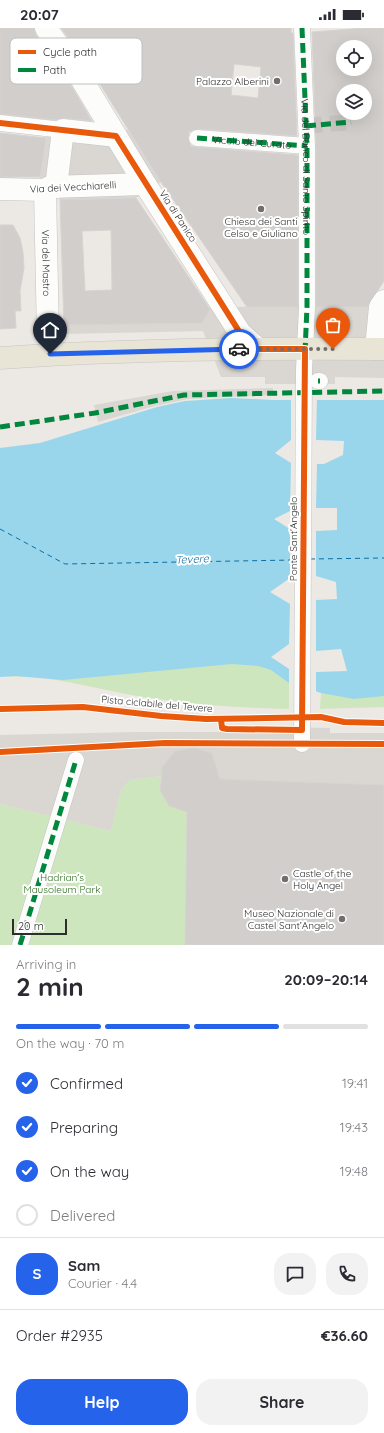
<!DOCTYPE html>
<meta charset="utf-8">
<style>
body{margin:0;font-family:Quicksand,sans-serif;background:#f2f2f3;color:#2b2b33;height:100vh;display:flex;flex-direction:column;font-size:15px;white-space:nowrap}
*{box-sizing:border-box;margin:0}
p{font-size:13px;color:#7c7c81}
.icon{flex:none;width:22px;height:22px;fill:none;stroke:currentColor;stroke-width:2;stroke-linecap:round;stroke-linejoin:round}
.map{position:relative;height:917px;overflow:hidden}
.panel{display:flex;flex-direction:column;background:#fff;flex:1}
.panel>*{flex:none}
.tools{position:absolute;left:336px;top:12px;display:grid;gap:8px}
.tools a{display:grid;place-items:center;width:36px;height:36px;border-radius:50%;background:#fff;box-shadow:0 4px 16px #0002;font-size:20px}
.scale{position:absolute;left:12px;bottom:10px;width:55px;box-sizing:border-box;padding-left:4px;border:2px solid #2e2e2e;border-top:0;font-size:11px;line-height:14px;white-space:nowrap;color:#2e2e2e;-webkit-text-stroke:3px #fff;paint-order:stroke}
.pin{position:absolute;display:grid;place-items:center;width:34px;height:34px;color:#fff;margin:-41px -17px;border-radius:50% 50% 50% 0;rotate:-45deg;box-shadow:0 0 4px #0007}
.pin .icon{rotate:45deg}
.courier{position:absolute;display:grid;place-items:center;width:40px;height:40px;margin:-20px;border:3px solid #2563eb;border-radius:50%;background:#fff;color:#222;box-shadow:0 1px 5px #0007}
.summary em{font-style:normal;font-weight:700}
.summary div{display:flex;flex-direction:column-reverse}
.summary{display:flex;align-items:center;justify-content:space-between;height:68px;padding:0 16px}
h1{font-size:26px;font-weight:700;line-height:30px}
.bar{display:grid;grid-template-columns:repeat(4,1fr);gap:6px 4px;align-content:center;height:48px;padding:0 16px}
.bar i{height:5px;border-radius:3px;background:#e1e1e2}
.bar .current{background:#2563eb}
.bar p{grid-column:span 4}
.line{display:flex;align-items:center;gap:10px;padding:0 16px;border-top:1px solid #e1e1e2}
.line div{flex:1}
.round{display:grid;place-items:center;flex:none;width:42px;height:42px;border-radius:16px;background:#f2f2f3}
ol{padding:0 16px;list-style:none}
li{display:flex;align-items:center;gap:12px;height:44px}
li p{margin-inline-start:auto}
li .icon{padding:4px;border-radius:50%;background:#2563eb;color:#fff;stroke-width:4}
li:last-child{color:#7c7c81}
li i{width:22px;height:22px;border:2px solid #e1e1e2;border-radius:50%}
.button{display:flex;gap:8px;margin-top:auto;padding:8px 16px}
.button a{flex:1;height:46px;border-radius:16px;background:#2563eb;color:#fff;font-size:16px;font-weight:700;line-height:46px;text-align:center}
.button a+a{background:#f2f2f3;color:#2b2b33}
.status{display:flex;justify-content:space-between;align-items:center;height:28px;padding:0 20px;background:#fff;direction:ltr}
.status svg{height:11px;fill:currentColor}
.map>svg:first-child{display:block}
</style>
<div class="status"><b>20:07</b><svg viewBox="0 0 49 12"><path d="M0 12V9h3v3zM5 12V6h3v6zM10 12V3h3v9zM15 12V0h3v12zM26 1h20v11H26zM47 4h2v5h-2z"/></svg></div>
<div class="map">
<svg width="384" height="917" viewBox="0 0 384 917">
<rect width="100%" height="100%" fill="#ece8e4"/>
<g fill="#cee6be">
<path d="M 207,631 L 289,641 L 289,681 C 242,680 196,677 150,670 C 100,663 51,645 0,649 Z"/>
<polygon points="384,638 384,679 320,681 321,665 325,658"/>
<polygon points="161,748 160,761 187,784 185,917 0,917 0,776 111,803 121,762 130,752"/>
</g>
<g fill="#dad6d2">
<polygon points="49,93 128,102 161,154 136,170 60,172 45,156 0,154 0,149 40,151"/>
<polygon points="384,278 384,350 335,349 335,356 265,356 265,349 221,349 203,303 64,306 60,303 60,297 202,295 211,279"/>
<polygon points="273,360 273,367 188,371 155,378 98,394 94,377 173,363"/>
<polygon points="276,699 330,700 330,705 384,705 384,757 220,751 212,725 195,721 175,723 162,739 161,748 130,752 121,762 111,803 0,776 0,707 135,704 276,704"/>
</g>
<polygon fill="#99d6ec" points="232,370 273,372 384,372 384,668 354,671 321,665 289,655 271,642 258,638 232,636 63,652 16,648 0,649 0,420 40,415 157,379 185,373"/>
<polygon fill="#ece8e4" points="291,369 317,369 316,412 344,413 343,427 324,436 317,436 316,480 337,480 337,502 316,503 316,548 336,554 337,571 316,572 316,623 341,621 347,643 316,644 316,666 289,657 289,641 271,629 289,616 290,576 270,564 290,550 290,501 274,491 290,483 291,435 275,425 291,412"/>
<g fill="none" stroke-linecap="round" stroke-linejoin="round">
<g stroke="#0d6fa3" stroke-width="1" stroke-dasharray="5 4" stroke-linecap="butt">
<polyline points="0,501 65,536 294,532"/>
<polyline points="310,531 384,530"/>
</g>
</g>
<g fill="#d1cecb" stroke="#d7d4d0" fill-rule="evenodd">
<polygon points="0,0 34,0 36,7 69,54 92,93 64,90 56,92 0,86"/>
<path d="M 61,0 L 291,0 L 291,5 L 293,5 L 297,108 L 198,101 L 189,104 L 188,110 L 191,118 L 196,119 L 298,127 L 298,279 L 247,279 L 161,154 L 90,40 ZM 234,36 L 261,39 L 258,70 L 231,67 Z"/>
<path d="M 364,0 L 384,0 L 384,253 L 367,279 L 316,279 L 316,118 L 312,4 ZM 343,19 L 365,19 L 365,41 L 343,41 ZM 343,63 L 365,63 L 365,85 L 343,85 Z"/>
<polygon points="0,105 46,110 40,149 0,149"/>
<path d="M 136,170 L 210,281 L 202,295 L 64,297 L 60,172 ZM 111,202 L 112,262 L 85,263 L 82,203 Z"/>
<polygon points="0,197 13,197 20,210 23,224 24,240 20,263 21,283 15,283 16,300 0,301"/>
<polygon points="195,720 212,725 220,751 384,757 384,917 185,917 187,784 169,778 160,762 161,754 162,739 175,723"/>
</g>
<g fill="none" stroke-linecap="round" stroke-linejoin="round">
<polyline stroke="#c6c3c0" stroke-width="16" stroke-dasharray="16 8" stroke-linecap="butt" points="306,98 351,94"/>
<g stroke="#c5c4c5" stroke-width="17">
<g id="pedestrian">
<polyline points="302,0 307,118 307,279 304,342 302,716"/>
<polyline points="0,95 63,102"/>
<polyline points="197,110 307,118"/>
<polyline points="318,353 320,353"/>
<polyline points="20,917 76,732"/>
</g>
</g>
<g stroke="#c5c4c5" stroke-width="23">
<g id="minor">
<polyline points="46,0 79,47 145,156 240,305 258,321"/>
<polyline points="56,159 63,102 116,108"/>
<polyline points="0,161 45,162 50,159 145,156"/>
<path id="s1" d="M 45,162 L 48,308"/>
<polyline points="376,321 380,279 384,273"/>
</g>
</g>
<g stroke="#c6c5c4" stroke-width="23">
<path id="primary" d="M 0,330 C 128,321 256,320 384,321"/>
</g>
<use href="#pedestrian" stroke="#fcfcfb" stroke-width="16"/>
<use href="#minor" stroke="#fcfcfb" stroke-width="22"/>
<use href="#primary" stroke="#e8e4d6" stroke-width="22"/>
<g stroke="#00873e" stroke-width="5" stroke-dasharray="10 5" stroke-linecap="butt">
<path id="s2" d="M 302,0 L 307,118 L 307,279 L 305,324"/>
<polyline points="306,98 351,94"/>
<path id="s3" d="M 197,110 L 307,118"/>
<polyline points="318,353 320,353"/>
<polyline points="0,399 95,385 184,367 384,363"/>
<polyline points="20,917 76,732"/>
</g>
<g stroke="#fff" stroke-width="8">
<g id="cycleway">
<polyline points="0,95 116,108 242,308 258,321 305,321 302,702 227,701 222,700 221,691"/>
<polyline points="0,681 83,679 161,688 206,691 321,689 344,694 384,695"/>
<polyline points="0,724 165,715 384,716"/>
</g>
</g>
<use href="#cycleway" stroke="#e8590c" stroke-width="6"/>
</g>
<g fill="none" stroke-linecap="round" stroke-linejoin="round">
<polyline stroke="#706f6e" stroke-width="4" stroke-dasharray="0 7.2" points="239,321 333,321"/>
<polyline stroke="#2563eb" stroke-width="5" points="50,326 239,321"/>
</g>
<g fill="#706f6e" stroke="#fff" stroke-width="1.5">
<circle cx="277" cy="53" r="4"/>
<circle cx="261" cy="181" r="4"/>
<circle cx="285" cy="851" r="4"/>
<circle cx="342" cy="891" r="4"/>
</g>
<g text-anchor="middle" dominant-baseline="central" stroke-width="4" stroke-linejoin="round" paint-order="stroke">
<g font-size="10" fill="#2e2e2e" stroke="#fff" text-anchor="end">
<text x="269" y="53">Palazzo Alberini</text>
<text x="261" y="193" text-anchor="middle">Chiesa dei Santi<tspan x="261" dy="12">Celso e Giuliano</tspan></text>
<text x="293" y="845" text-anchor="start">Castle of the<tspan x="293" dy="12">Holy Angel</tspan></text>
<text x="334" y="885">Museo Nazionale di<tspan x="334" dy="12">Castel Sant’Angelo</tspan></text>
</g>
<g font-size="10" fill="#2e2e2e" stroke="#fff">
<text stroke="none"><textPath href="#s3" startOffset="55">Vicolo del Curato</textPath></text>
<text stroke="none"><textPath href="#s2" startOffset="139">Via del Banco di Santo Spirito</textPath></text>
<text transform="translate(73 159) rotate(-3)">Via dei Vecchiarelli</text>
<text transform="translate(178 188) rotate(57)">Via di Panico</text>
<text stroke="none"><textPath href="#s1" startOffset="73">Via del Mastro</textPath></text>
<text transform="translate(293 511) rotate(-90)">Ponte Sant'Angelo</text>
<text transform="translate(157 676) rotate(5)">Pista ciclabile del Tevere</text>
</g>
<g font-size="10" fill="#2c6e1b" stroke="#fff">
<text x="62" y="849">Hadrian's<tspan x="62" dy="12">Mausoleum Park</tspan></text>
</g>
<g font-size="11" font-style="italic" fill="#0d6fa3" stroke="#fff">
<text transform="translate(192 531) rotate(-3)">Tevere</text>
</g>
</g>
<rect x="10" y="10" width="132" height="46" rx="6" fill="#fff" stroke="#c0c0c0" stroke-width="1"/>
<rect x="18" y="22" width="18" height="4" fill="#e8590c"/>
<rect x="18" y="40" width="18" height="4" fill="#00873e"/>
<g font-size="11" fill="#2e2e2e">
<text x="43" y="28">Cycle path</text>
<text x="43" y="46">Path</text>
</g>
</svg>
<div class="tools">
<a><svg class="icon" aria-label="locate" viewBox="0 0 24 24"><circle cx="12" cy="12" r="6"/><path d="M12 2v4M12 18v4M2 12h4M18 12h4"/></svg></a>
<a><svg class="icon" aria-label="layers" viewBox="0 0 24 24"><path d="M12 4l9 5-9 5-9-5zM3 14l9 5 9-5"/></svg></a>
</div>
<div class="scale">20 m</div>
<div class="pin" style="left:333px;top:321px;background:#ea580c"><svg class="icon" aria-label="bag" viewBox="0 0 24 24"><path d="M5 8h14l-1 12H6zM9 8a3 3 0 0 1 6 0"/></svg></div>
<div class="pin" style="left:50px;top:326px;background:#1f2937"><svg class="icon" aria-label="home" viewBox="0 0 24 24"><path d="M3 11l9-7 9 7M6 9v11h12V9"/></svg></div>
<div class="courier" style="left:239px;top:321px"><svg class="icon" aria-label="car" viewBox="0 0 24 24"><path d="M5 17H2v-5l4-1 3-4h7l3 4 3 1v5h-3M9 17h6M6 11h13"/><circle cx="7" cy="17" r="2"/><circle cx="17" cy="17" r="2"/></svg></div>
</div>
<section class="panel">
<div class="summary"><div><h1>2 min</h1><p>Arriving in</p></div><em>20:09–20:14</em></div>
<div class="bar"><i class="current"></i><i class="current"></i><i class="current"></i><i></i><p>On the way · 70 m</p></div>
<ol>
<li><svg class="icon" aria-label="check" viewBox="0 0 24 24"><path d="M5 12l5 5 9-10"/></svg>Confirmed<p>19:41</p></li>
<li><svg class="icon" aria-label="check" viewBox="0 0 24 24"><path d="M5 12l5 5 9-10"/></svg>Preparing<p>19:43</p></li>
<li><svg class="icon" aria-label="check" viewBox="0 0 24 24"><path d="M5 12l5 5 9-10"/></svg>On the way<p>19:48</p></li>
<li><i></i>Delivered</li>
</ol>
<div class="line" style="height:72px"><b class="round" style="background:#2563eb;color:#fff">S</b><div><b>Sam</b><p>Courier · 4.4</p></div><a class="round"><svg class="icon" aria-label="chat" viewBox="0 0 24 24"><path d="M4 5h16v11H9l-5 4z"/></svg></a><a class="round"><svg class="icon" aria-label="phone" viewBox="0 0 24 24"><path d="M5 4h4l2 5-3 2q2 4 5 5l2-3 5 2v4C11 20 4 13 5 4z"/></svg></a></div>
<div class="line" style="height:52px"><div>Order #2935</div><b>€36.60</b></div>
<div class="button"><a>Help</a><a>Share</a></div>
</section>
